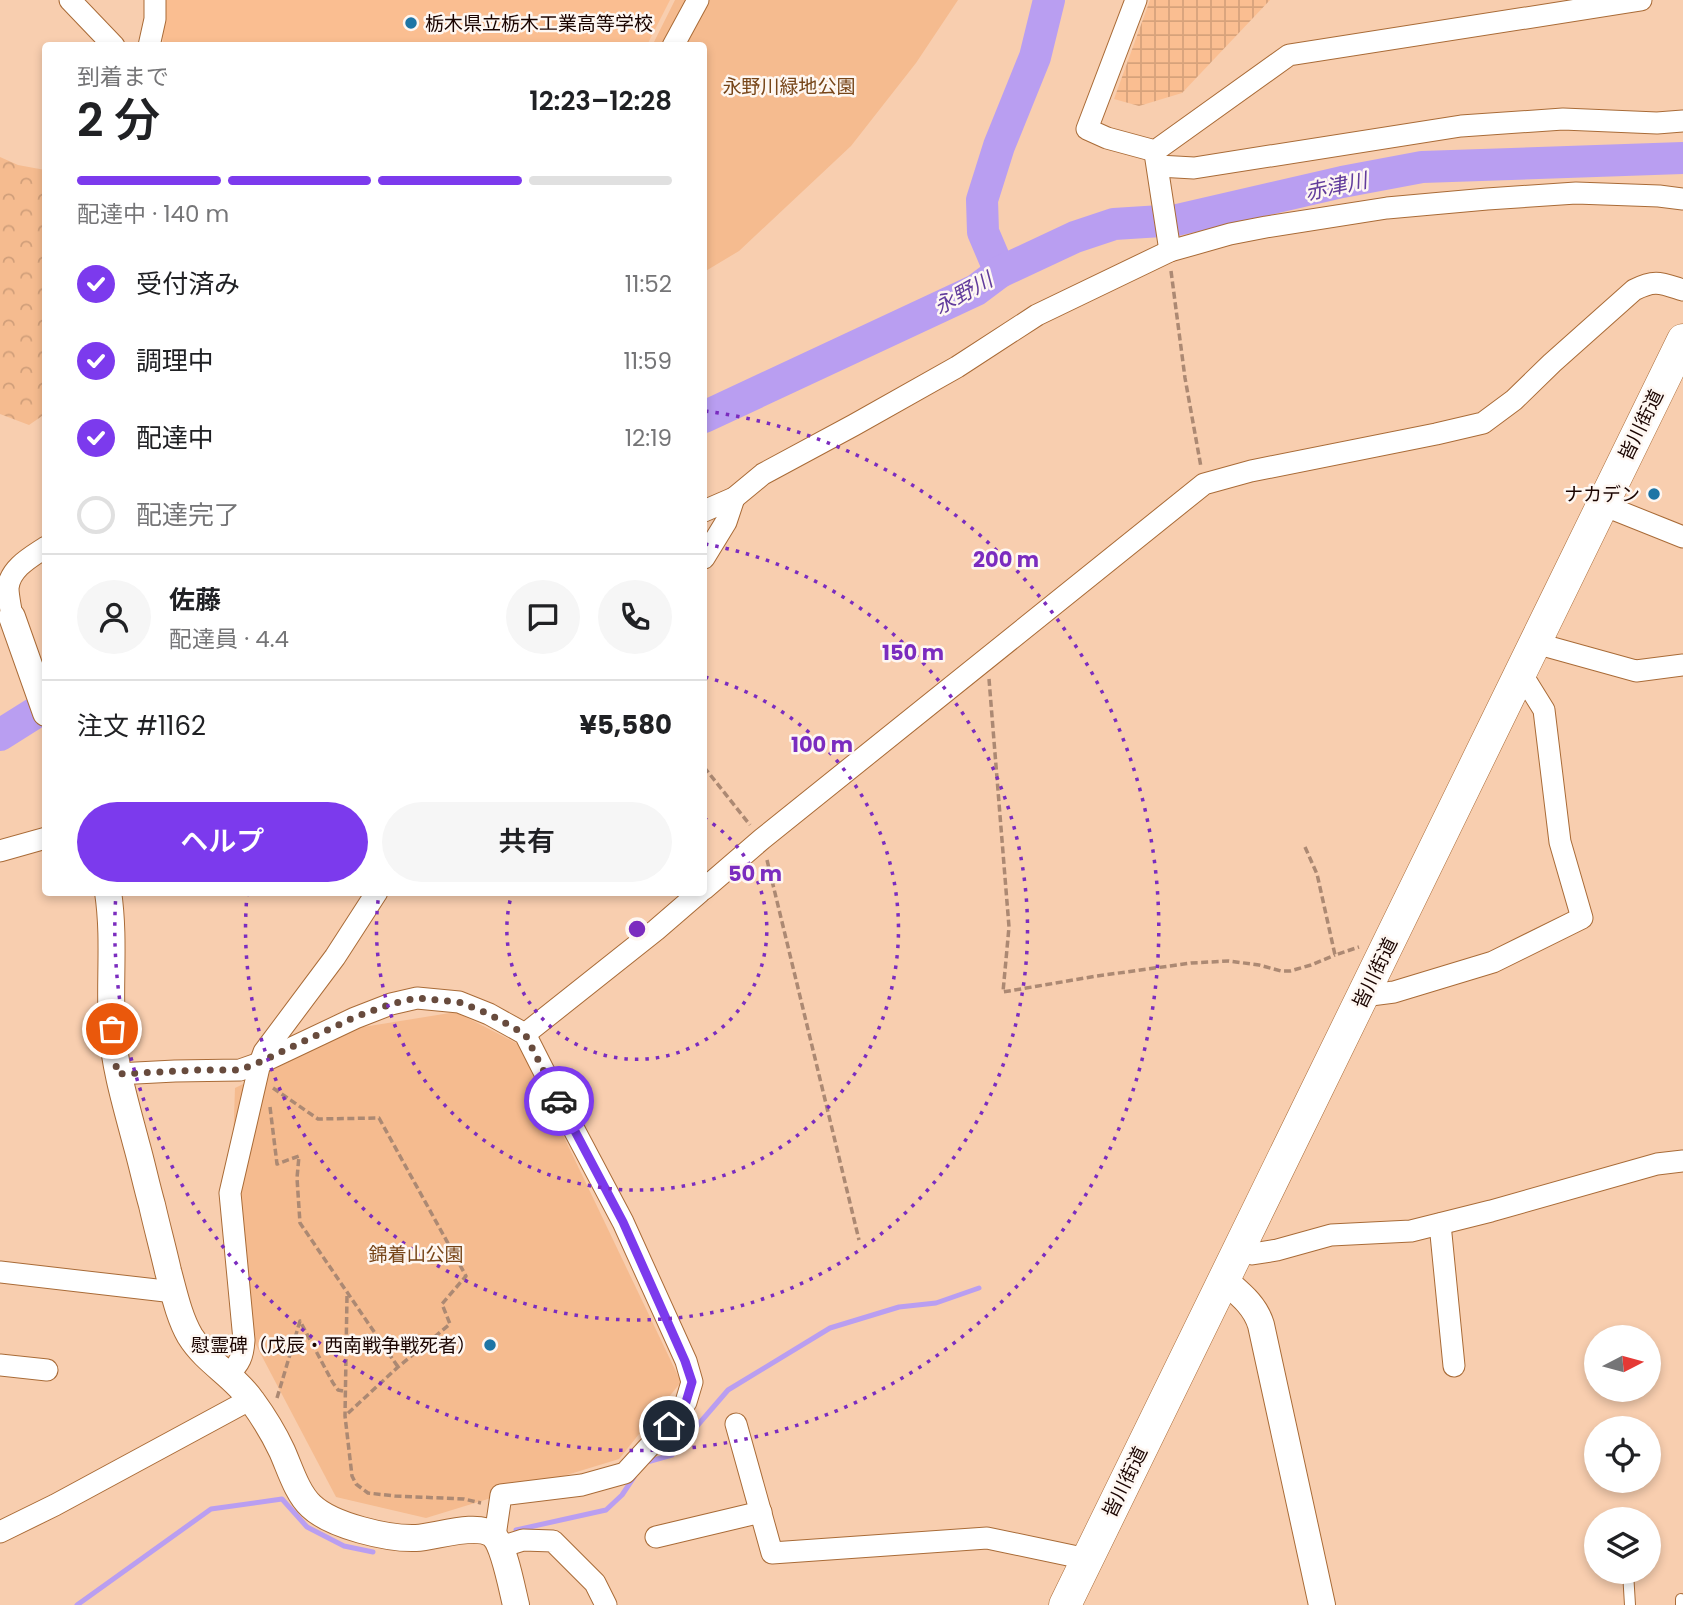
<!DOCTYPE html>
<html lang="ja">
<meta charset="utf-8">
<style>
body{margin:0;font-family:Poppins,"Noto Sans JP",sans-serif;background:#f6f6f6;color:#202124;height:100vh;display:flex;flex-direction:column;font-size:26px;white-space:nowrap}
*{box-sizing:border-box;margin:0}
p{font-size:23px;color:#757577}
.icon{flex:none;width:38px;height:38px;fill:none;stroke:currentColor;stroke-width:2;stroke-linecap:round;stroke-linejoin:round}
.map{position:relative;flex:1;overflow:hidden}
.drawer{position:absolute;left:42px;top:42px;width:665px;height:854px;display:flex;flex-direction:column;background:#fff;border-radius:7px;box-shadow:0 4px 10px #0003}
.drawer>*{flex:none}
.needle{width:46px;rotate:84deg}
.tools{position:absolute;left:1584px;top:1325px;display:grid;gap:14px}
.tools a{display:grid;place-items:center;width:77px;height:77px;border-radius:50%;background:#fff;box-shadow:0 4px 10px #0003;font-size:35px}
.pin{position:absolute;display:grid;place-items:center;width:60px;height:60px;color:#fff;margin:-30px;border:4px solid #fff;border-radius:50%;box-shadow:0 2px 7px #0007}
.courier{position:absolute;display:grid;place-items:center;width:70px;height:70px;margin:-35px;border:5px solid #7c3aed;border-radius:50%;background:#fff;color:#222;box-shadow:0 2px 9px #0007}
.head em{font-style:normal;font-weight:600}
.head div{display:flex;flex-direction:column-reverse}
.head{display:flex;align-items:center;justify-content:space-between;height:119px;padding:0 35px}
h1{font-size:46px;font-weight:600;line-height:52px}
.bar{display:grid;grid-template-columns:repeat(4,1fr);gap:10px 7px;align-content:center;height:84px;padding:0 35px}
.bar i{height:9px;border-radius:5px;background:#e0e0e0}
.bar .active{background:#7c3aed}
.bar p{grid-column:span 4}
.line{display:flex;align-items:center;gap:18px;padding:0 35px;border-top:2px solid #e0e0e0}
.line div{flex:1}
.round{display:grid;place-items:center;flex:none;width:74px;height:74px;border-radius:37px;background:#f6f6f6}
ol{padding:0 35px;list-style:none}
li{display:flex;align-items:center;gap:21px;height:77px}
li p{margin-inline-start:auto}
li .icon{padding:7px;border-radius:50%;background:#7c3aed;color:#fff;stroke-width:4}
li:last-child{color:#757577}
li i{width:38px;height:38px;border:4px solid #e0e0e0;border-radius:50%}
.primary-button{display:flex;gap:14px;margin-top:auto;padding:14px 35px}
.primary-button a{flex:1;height:80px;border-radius:42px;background:#7c3aed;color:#fff;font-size:28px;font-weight:600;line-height:80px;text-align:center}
.primary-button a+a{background:#f6f6f6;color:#202124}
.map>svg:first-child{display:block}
</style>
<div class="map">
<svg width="1683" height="1605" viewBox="0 0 1683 1605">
<defs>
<pattern id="industrial-grid" width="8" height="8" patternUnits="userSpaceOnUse" patternTransform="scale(1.75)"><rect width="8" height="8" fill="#fabe91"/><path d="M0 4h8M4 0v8" fill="none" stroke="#d6a27b"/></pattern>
<pattern id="forest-crowns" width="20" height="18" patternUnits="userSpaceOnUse" patternTransform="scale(1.75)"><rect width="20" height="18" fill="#f5bb8f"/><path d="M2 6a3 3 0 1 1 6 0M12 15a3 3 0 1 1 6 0" fill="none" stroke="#d19f7a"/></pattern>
</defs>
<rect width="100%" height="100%" fill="#f8ceaf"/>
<polygon fill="#fabe91" points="164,0 670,0 647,45 163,46"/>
<polygon fill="url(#industrial-grid)" points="1150,0 1270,0 1182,93 1139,106 1114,99"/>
<g fill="#f5bb8f">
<polygon points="675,0 958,0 916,63 851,146 739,251 704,272 704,46 652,46"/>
<polygon points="456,1012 520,1045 681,1382 619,1459 426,1518 336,1497 228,1292 235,1088 357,1028"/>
</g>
<polygon fill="url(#forest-crowns)" points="0,157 18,165 45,170 45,414 29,425 0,414"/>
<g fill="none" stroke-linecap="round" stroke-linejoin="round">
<g stroke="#b99ef1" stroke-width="5">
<polyline points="647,1462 672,1455 728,1390 830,1328 899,1307 936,1303 979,1288"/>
<polyline points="516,1530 606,1510 622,1495 634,1477"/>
<polyline points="77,1605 211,1509 282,1499 307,1527 344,1546 373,1552"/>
</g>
<g stroke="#b99ef1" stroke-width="32">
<polyline points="1000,272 983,232 982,200 999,146 1035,57 1049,0"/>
<polyline points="704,417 976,290 1000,272 1075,237 1114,224 1177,220 1342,182 1422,167 1683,158"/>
<polyline points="0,735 46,706"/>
</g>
<g stroke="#a96b37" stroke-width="12">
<g id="service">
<polyline points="1628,1572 1630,1605"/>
<polyline points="1681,1599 1681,1605"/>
</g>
</g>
<g stroke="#a96b37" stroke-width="23">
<g id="minor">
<polyline points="70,0 114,46"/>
<polyline points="1136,0 1087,129 1107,138 1155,151 1289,55 1641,0"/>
<polyline points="149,46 155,19 155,0"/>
<polyline points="673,46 698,0"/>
<polyline points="1155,153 1170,251"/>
<polyline points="1158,166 1194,168 1461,126 1563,119 1657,123 1683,121"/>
<polyline points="1603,505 1683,537"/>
<polyline points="704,511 734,498 763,474 854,425 957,367 1037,315 1170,251 1230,234 1266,227 1387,208 1487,199 1576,193 1659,196 1683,199"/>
<polyline points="704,558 726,522 734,498"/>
<path d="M 12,617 C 11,608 8,597 8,588 C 10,568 31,557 46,547"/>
<polyline points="1535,643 1636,671 1683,665"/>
<polyline points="0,851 46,838"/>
<path d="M 704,889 L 762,839 L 1204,484 L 1251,471 L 1436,434 L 1483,423 L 1514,400 L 1552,363 L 1634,290 C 1655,279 1661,283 1683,290"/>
<polyline points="1363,996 1394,992 1493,962 1582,918 1560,842 1544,710 1521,673"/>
<polyline points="525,1034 656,930 700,892"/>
<polyline points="117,1074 175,1071 240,1070 260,1063 355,1018 391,1004 417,998 459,1002 489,1014 525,1034 560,1103 623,1222 686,1361 692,1382 686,1402 669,1425 625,1473 582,1485 501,1495 495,1536"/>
<polyline points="1440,1224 1454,1366"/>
<polyline points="1241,1247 1252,1254 1277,1250 1331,1235 1411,1231 1491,1211 1657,1164 1683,1161"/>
<polyline points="0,1272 174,1292"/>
<polyline points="0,1365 47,1370"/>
<path d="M 228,1374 C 240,1364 243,1356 244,1340 L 230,1193 L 260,1063 L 264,1052 L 335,957 L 377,892"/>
<polyline points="736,1424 772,1553 987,1538 1087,1559"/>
<polyline points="0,1532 55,1505 251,1399"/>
<polyline points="656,1537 761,1512"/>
<polyline points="501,1547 523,1540 553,1541 595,1583 606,1605"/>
</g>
</g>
<g stroke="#a96b37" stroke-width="28">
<g id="tertiary">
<polyline points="12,617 46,713"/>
<path d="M 108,892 C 115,938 109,984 112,1030 C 115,1069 126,1105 136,1143 C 142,1164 146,1184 152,1205 C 157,1227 163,1249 168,1271 C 174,1293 179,1317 190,1336 C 206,1362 235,1376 252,1401 C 263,1416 274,1434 282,1451 C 290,1469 297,1493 311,1506 C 332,1526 388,1539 416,1538 C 436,1537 477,1522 493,1535 C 504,1545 512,1589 516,1605"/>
<path d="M 1224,1280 C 1240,1294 1255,1305 1261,1325 L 1322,1605"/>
</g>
</g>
<g stroke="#a96b37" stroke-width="33">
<polyline id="primary" points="1065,1605 1683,340"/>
</g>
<g stroke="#ac8973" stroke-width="3.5" stroke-dasharray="7 3.5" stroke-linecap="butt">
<polyline points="1171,271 1185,378 1201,467"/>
<polyline points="989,679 1009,927 1003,992 1097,976 1191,963 1229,961 1259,965 1281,971 1290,971 1311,965 1335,955"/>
<polyline points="704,767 750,825"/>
<polyline points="1305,847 1317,874 1335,955 1359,947"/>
<polyline points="767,860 859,1240"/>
<polyline points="273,1088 318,1119 379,1118 466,1276 442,1304 450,1324 398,1367 345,1416"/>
<polyline points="270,1107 277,1164 299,1156 297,1178 300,1223 398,1367"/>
<polyline points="347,1296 345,1416 352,1476 356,1484 368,1493 395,1496 464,1499 481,1503"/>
<polyline points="277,1398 300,1321 333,1383 338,1390 343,1391"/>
</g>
<use href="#service" stroke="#fff" stroke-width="10"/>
<use href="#minor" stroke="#fff" stroke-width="21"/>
<use href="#tertiary" stroke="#fff" stroke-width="26"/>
<use href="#primary" stroke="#fff" stroke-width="32"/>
</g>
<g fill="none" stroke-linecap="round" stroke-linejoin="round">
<polyline stroke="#684b3d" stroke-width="7" stroke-dasharray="0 12.6" points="112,1029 117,1074 198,1070 240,1070 260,1062 355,1017 391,1004 417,998 459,1002 489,1014 525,1034 559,1101"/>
<polyline stroke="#7c3aed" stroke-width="9" points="559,1101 623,1222 685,1361 692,1382 686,1402 669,1426"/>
</g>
<g fill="none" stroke="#7b2cbf" stroke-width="3.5" stroke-dasharray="3.5 7">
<path d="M704 818A130 130 0 1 1 512 893"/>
<path d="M705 677A261 261 0 1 1 379 893"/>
<path d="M705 544A391 391 0 1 1 247 895"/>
<path d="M705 411A522 522 0 1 1 116 893"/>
</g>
<g fill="#1e75a5" stroke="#fef7f2" stroke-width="2.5">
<circle cx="411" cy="23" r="7"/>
<circle cx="1654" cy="494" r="7"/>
<circle cx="490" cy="1345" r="7"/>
</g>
<g text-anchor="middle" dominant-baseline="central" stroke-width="5" stroke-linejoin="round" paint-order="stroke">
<g font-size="19" fill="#1a0400" stroke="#fef7f2" text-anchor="end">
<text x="425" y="23" text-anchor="start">栃木県立栃木工業高等学校</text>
<text x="1640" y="494">ナカデン</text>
<text x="476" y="1345">慰霊碑（戊辰・西南戦争戦死者）</text>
</g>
<g font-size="19" fill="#774518" stroke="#fef7f2">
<text x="789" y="86">永野川緑地公園</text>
<text x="416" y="1254">錦着山公園</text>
</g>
<g font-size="19" fill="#1a0400" stroke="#fef7f2">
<text transform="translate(1641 425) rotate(-64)">皆川街道</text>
<text transform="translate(1375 973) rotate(-64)">皆川街道</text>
<text transform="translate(1125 1482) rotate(-64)">皆川街道</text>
</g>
<g font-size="21" font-style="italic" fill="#623c9c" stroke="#fef7f2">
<text transform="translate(1336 186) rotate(-12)">赤津川</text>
<text transform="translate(963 293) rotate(-29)">永野川</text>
</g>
</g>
<circle cx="637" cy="929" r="10" fill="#7b2cbf" stroke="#fef7f2" stroke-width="3.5"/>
<g font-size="21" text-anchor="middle" font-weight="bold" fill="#7b2cbf" stroke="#fef7f2" stroke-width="5" stroke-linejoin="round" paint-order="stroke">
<text x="1006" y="567">200 m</text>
<text x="913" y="660">150 m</text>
<text x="822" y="752">100 m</text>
<text x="755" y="881">50 m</text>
</g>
</svg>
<div class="tools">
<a><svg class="needle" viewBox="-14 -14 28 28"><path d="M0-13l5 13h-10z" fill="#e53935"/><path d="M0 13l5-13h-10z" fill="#757577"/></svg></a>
<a><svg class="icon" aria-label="locate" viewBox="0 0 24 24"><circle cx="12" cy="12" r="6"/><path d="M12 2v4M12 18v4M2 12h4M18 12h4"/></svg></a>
<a><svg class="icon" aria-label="layers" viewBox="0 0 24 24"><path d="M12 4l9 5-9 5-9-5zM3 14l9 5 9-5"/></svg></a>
</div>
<div class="pin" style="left:112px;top:1029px;background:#ea580c"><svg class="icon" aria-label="bag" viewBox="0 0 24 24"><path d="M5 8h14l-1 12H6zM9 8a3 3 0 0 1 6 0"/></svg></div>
<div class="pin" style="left:669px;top:1426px;background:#1f2937"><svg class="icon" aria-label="home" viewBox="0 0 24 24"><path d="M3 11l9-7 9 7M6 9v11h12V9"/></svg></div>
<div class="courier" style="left:559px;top:1101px"><svg class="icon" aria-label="car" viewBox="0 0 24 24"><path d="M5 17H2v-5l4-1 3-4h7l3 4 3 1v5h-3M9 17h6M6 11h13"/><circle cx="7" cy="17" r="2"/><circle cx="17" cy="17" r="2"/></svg></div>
<section class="drawer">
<div class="head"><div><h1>2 分</h1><p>到着まで</p></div><em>12:23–12:28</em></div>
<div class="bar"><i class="active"></i><i class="active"></i><i class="active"></i><i></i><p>配達中 · 140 m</p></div>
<ol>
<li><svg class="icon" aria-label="check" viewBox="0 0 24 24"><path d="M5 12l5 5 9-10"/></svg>受付済み<p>11:52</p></li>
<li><svg class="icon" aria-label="check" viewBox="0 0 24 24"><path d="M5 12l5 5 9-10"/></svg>調理中<p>11:59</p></li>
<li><svg class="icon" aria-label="check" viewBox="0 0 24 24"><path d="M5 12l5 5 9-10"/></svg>配達中<p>12:19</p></li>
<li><i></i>配達完了</li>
</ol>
<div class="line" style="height:126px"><a class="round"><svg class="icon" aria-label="person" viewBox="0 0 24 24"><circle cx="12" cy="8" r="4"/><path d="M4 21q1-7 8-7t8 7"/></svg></a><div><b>佐藤</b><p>配達員 · 4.4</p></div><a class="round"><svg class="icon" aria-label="chat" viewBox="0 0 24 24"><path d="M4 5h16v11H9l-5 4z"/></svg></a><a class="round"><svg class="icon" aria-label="phone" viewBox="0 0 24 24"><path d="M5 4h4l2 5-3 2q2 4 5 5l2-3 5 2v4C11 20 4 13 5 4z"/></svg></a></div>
<div class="line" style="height:91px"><div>注文 #1162</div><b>¥5,580</b></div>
<div class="primary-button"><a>ヘルプ</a><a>共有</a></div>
</section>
</div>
